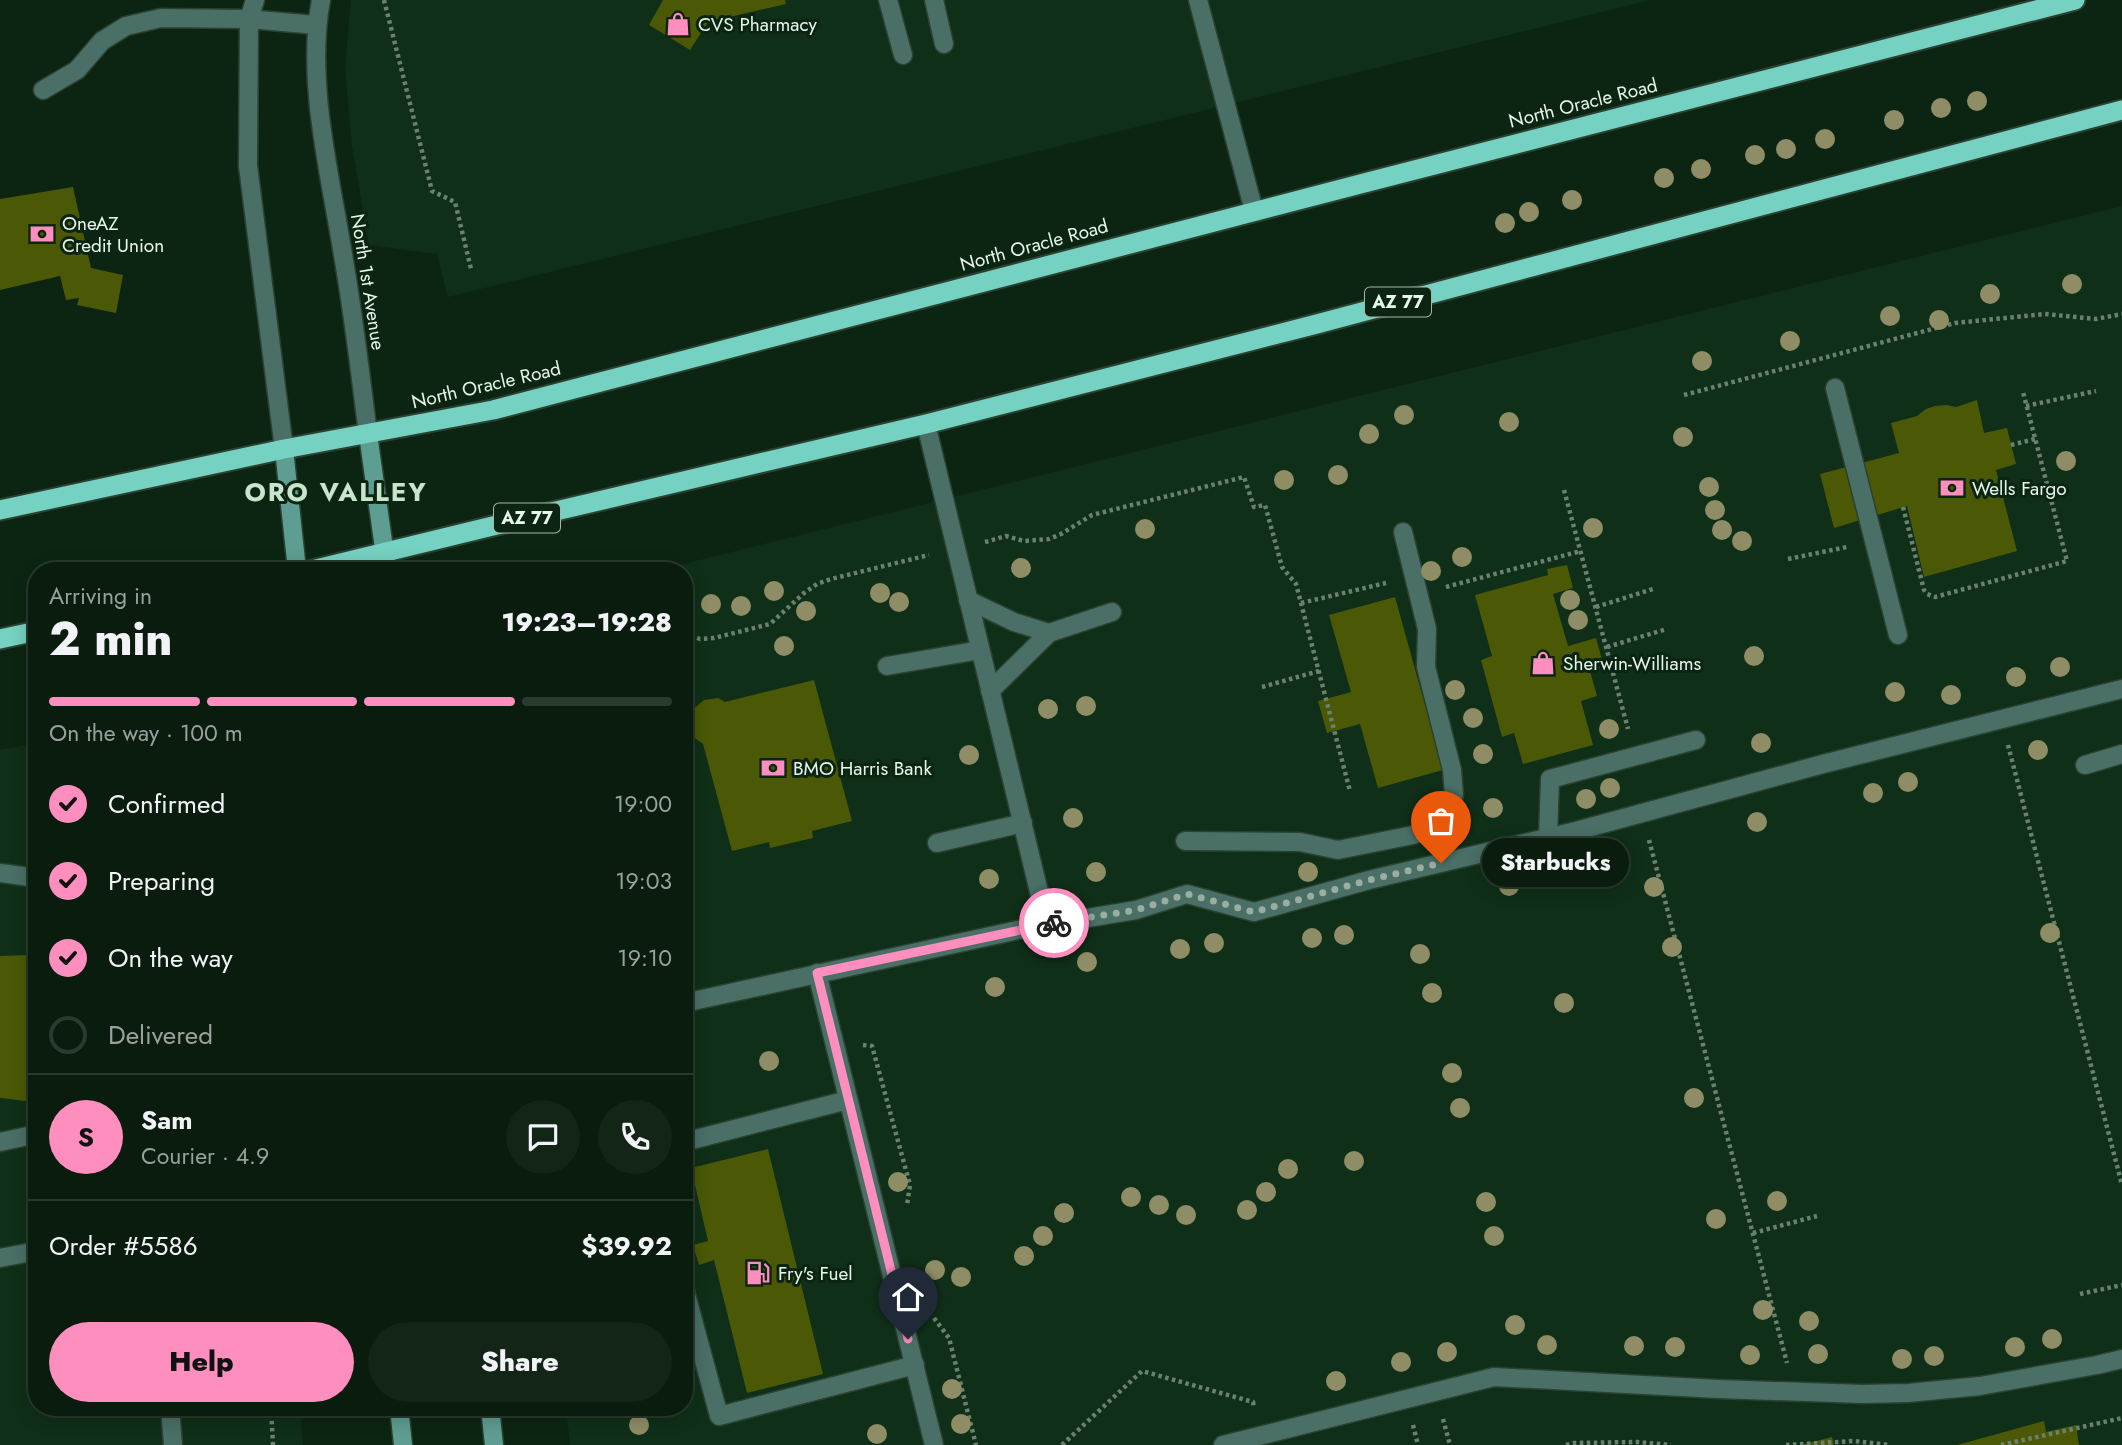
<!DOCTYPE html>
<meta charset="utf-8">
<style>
body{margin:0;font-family:Jost,sans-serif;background:#122517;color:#f1f3f6;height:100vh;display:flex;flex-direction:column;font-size:26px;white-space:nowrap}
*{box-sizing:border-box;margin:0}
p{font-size:23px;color:#99a19e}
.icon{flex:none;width:38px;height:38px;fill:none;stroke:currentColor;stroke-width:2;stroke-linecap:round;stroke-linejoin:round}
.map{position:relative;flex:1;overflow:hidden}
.details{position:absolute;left:28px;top:562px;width:665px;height:854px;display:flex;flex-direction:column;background:#091c0e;border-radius:28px;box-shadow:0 4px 18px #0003,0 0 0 2px #293a2e}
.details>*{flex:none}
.pin{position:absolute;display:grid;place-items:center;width:60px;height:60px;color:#fff;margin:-72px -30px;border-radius:50% 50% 50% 0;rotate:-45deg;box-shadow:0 0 7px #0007}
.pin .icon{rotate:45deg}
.courier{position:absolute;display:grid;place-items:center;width:70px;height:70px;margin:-35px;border:5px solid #fe8ebd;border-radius:50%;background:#fff;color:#222;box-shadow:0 2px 9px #0007}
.bubble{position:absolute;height:49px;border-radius:24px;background:#091c0e;box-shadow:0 4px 18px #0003,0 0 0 2px #293a2e;font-size:23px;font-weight:800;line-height:49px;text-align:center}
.overview em{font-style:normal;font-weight:800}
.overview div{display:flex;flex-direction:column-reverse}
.overview{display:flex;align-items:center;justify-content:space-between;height:119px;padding:0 21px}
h1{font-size:46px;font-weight:800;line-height:52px}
.bar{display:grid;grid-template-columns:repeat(4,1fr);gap:10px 7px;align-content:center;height:84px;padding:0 21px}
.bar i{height:9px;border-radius:5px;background:#293a2e}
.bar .current{background:#fe8ebd}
.bar p{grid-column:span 4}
.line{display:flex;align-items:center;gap:18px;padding:0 21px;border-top:2px solid #293a2e}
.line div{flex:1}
.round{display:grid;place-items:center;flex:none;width:74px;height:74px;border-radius:37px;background:#122517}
ol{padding:0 21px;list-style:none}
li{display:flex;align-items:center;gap:21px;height:77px}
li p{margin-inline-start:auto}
li .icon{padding:7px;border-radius:50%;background:#fe8ebd;color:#111;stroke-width:4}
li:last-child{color:#99a19e}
li i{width:38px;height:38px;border:4px solid #293a2e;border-radius:50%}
.button{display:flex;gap:14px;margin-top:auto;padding:14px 21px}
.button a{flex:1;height:80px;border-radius:42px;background:#fe8ebd;color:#111;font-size:28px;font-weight:800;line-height:80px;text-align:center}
.button a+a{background:#122517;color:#f1f3f6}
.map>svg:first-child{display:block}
</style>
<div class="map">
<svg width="2122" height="1445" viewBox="0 0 2122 1445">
<rect width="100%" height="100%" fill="#0c2512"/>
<g fill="#0f2f18">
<polygon points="351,0 1650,0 448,297 437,254 369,245 352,147 345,67"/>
<polygon points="2122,206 2122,1445 570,1445 566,1407 684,1407 684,570 663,570 664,569"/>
<polygon points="37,743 37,1407 300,1407 303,1445 0,1445 0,750"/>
</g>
<g fill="#4b5805">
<polygon points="663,0 785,0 786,4 708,22 690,50 649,25"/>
<polygon points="73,187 91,268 123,275 116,313 77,305 79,298 66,300 60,276 0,290 0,199"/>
<polygon points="1977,400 1984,433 2007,428 2016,464 1996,470 2017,551 1924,577 1907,506 1834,528 1820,474 1899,453 1891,423 1917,416 1926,409 1935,406 1947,405 1956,407"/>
<polygon points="1567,565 1573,588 1553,594 1568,646 1596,638 1604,667 1590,671 1597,696 1581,701 1593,745 1523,764 1514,733 1502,737 1481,660 1492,656 1475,595 1548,575 1547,569"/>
<polygon points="1395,597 1443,770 1378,788 1360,724 1327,733 1318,701 1351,692 1329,615"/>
<polygon points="814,680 852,821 812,831 813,838 770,848 769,842 732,851 703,744 695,738 688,725 691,711 704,700 718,698 725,702"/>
<polygon points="37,947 37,1098 25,1101 2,1098 0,1098 0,956 29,955 28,948"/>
<polygon points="768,1149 823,1374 747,1393 714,1260 699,1265 693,1245 708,1241 691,1168"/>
<polygon points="2044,1421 2046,1432 2076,1425 2079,1445 1957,1445"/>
<polygon points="1832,1437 1834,1445 1805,1445 1804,1444"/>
</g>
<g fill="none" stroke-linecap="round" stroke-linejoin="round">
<g stroke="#2b4230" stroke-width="21">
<g id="service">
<polyline points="888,0 903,55"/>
<polyline points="934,0 944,44"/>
<polyline points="1198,0 1254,211"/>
<polyline points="43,90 77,70 102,41 126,26 161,18 249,19"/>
<polyline points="1835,388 1898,635"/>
<polyline points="926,424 1047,925"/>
<polyline points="968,600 1014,622 1049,633"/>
<polyline points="887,666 980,650"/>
<polyline points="990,691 1049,633 1112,612"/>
<polyline points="2085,765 2122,754"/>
<polyline points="1548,837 1550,779 1696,740"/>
<polyline points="1185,841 1300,842 1338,850 1413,835 1429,828 1444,813 1454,795 1452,770 1426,667 1427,629 1403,532"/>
<polyline points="937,843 1023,823"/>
<polyline points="0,873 37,878"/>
<polyline points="817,973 934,1445"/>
<polyline points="684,1003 1027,928 1136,910 1187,894 1254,912 1369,880 1576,831 1823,764 2122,689"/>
<polyline points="0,1142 37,1134"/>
<polyline points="684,1142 848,1100"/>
<polyline points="0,1258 37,1251"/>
<polyline points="684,1287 719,1416 915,1365"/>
<polyline points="170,1407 173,1445"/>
<polyline points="1223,1445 1494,1377 1718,1389 1862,1394 1908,1393 1980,1386 2097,1365 2122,1359"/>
</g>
</g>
<g stroke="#2b4230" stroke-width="21">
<g id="minor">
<polyline points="255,0 249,19 248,166 284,449"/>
<path d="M 321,0 C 306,80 329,169 342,249 C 353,310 360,372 368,434"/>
<polyline points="249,19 316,25"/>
</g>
</g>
<g stroke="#2b4230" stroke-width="21">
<g id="secondary">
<polyline points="368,434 387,570"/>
<polyline points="284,449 297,570"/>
<polyline points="399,1407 403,1445"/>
<polyline points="490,1407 494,1445"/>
</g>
</g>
<g stroke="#2b4230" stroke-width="23">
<g id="trunk">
<polyline points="0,510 284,449 493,410 1368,182 2075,0"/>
<polyline points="312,570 505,523 926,424 1313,325 2122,110"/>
<polyline points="0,639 37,631"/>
</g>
</g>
<g stroke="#6c8070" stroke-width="4.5" stroke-dasharray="3.5 3.5" stroke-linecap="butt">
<polyline points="384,0 432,191 455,202 471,269"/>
<polyline points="1684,395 1955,323 2045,314 2096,319 2122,314"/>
<polyline points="2026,406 2096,391"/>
<polyline points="2011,445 2035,439"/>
<polyline points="1564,490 1628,729"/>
<polyline points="1903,507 1924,590 1927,594 1935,597 2067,561 2023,392"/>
<polyline points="985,542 1006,536 1024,541 1049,539 1061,534 1092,515 1244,477 1254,507 1265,505 1282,567 1296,584 1350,791"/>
<polyline points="1788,559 1847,547"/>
<polyline points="1446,587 1581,551"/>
<polyline points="1301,603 1386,583"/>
<polyline points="1596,607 1656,588"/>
<polyline points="684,633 700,639 714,638 770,624 804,593 817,584 831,579 929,555"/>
<polyline points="1607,647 1667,629"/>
<polyline points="1262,687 1319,671"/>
<polyline points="2008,745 2122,1185"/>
<polyline points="1649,840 1787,1363"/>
<polyline points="863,1045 872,1046 910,1185 907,1205"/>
<polyline points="1753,1233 1817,1216"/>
<polyline points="2080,1294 2122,1285"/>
<polyline points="934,1318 949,1338 976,1445"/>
<polyline points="271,1407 273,1445"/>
<polyline points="1443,1419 1450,1445"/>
<polyline points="1413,1425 1418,1445"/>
<polyline points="1062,1445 1142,1371 1253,1402 1254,1407"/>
<polyline points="1566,1445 1575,1443 1637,1442 1671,1445"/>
<polyline points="1786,1445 1854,1441 1889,1445"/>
<polyline points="2001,1445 2122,1418"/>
</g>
<use href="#service" stroke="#496f67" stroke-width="18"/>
<use href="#minor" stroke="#496f67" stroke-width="18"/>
<use href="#secondary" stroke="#5e9d91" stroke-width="18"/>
<use href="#trunk" stroke="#75d1c1" stroke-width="19"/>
</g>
<g fill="#8f8d65">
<circle cx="1977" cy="101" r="10"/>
<circle cx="1941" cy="108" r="10"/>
<circle cx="1894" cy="120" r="10"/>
<circle cx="1825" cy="139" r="10"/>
<circle cx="1786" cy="149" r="10"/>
<circle cx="1755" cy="155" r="10"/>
<circle cx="1701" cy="169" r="10"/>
<circle cx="1664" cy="178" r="10"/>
<circle cx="1572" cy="200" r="10"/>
<circle cx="1529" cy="212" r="10"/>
<circle cx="1505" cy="223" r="10"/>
<circle cx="2072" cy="284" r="10"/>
<circle cx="1990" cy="294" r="10"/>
<circle cx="1890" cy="316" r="10"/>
<circle cx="1939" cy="320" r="10"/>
<circle cx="1790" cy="341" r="10"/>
<circle cx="1702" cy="361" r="10"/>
<circle cx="1404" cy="415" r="10"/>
<circle cx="1509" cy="422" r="10"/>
<circle cx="1369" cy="434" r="10"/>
<circle cx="1683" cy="437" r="10"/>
<circle cx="2066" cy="461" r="10"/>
<circle cx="1338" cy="475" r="10"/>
<circle cx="1284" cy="480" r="10"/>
<circle cx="1709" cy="487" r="10"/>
<circle cx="1715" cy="510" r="10"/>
<circle cx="1593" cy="528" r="10"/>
<circle cx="1145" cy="529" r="10"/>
<circle cx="1722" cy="530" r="10"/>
<circle cx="1742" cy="541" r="10"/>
<circle cx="1462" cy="557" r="10"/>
<circle cx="1021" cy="568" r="10"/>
<circle cx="1431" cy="571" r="10"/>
<circle cx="774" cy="591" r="10"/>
<circle cx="880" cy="593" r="10"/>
<circle cx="1570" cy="600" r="10"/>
<circle cx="899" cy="602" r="10"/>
<circle cx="711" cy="604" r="10"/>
<circle cx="741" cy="606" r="10"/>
<circle cx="806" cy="611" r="10"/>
<circle cx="1578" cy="620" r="10"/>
<circle cx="784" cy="646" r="10"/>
<circle cx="1754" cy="656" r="10"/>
<circle cx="2060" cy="667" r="10"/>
<circle cx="2016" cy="677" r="10"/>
<circle cx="1455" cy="690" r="10"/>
<circle cx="1895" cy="692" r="10"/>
<circle cx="1951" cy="695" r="10"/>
<circle cx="1086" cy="706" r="10"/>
<circle cx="1048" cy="709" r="10"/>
<circle cx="1473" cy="718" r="10"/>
<circle cx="1609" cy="729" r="10"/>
<circle cx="1761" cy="743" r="10"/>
<circle cx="2038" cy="750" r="10"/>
<circle cx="1483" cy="754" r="10"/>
<circle cx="969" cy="755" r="10"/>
<circle cx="1908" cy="782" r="10"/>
<circle cx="1610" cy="788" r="10"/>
<circle cx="1873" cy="793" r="10"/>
<circle cx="1586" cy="799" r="10"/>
<circle cx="1493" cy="808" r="10"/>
<circle cx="1073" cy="818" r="10"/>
<circle cx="1757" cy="822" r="10"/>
<circle cx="1096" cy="872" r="10"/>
<circle cx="1308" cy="872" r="10"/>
<circle cx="1544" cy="876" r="10"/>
<circle cx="989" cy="879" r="10"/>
<circle cx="1509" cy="886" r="10"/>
<circle cx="1654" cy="887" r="10"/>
<circle cx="2050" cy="933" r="10"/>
<circle cx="1344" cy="935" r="10"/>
<circle cx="1312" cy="938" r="10"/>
<circle cx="1214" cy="943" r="10"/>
<circle cx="1672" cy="947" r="10"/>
<circle cx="1180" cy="949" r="10"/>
<circle cx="1420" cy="954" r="10"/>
<circle cx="1087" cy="962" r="10"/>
<circle cx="995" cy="987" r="10"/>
<circle cx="1432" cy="993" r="10"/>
<circle cx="1564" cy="1003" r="10"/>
<circle cx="769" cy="1061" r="10"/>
<circle cx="1452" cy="1073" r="10"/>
<circle cx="1694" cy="1098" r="10"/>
<circle cx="1460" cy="1108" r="10"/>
<circle cx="1354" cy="1161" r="10"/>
<circle cx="1288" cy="1169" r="10"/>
<circle cx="898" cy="1182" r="10"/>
<circle cx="1266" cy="1192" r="10"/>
<circle cx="1131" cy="1197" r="10"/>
<circle cx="1777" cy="1201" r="10"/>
<circle cx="1486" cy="1202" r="10"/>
<circle cx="1159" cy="1205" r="10"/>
<circle cx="1247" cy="1210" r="10"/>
<circle cx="1064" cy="1213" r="10"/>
<circle cx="1186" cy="1215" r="10"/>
<circle cx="1716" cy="1219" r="10"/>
<circle cx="1043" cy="1236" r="10"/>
<circle cx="1494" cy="1236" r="10"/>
<circle cx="1024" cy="1256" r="10"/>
<circle cx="935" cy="1270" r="10"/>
<circle cx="961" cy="1277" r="10"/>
<circle cx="1763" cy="1310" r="10"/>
<circle cx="1809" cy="1321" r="10"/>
<circle cx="1515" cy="1325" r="10"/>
<circle cx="2052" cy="1339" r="10"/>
<circle cx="1547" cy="1345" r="10"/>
<circle cx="1634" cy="1346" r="10"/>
<circle cx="1675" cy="1347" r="10"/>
<circle cx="2015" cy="1347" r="10"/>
<circle cx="1447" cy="1352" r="10"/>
<circle cx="1818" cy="1354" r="10"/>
<circle cx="1750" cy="1355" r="10"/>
<circle cx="1934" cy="1356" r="10"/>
<circle cx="1902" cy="1359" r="10"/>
<circle cx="1401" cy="1362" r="10"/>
<circle cx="1336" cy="1381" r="10"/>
<circle cx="952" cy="1389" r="10"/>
<circle cx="961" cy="1424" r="10"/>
<circle cx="639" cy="1425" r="10"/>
<circle cx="877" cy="1434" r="10"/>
</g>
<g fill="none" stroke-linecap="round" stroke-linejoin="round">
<polyline stroke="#9aad9e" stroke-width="7" stroke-dasharray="0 12.6" points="1054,923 1136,910 1187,894 1254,912 1369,880 1441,863"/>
<polyline stroke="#fe8ebd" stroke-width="9" points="908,1339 817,973 1054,923"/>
</g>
<defs>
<g id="shop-bare" transform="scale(1.89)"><path d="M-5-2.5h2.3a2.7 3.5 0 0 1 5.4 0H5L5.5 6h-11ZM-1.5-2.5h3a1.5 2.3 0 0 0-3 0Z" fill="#fe8ebd" stroke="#0c2512" stroke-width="2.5" paint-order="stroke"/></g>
<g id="bank-bare" transform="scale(1.89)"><path d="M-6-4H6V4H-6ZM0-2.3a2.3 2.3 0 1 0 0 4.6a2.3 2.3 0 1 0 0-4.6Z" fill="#fe8ebd" stroke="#0c2512" stroke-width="2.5" paint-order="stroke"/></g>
<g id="fuel-bare" transform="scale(1.89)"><path d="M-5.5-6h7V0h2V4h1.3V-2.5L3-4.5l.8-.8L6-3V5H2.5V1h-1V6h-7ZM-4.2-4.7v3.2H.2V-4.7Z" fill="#fe8ebd" stroke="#0c2512" stroke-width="2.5" paint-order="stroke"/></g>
</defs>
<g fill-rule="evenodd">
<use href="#shop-bare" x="678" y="24"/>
<use href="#bank-bare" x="42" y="234"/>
<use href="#bank-bare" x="1952" y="488"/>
<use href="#shop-bare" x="1543" y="663"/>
<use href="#bank-bare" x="773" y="768"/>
<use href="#fuel-bare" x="758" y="1273"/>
</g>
<g text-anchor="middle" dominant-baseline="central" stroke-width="6" stroke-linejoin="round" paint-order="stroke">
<g fill="#0c2512" stroke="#a5b7a8" stroke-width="2">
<rect x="1365" y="287.5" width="66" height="29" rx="5"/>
<rect x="494" y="503.5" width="66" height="29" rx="5"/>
</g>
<g font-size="18" font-weight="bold" fill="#e7f6e9">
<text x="1398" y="302">AZ 77</text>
<text x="527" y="518">AZ 77</text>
</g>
<g font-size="19" fill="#e7f6e9" stroke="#0c2512" text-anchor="start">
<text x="698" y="24">CVS Pharmacy</text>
<text x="62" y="223">OneAZ<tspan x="62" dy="22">Credit Union</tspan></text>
<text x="1972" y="488">Wells Fargo</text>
<text x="1563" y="663">Sherwin-Williams</text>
<text x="793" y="768">BMO Harris Bank</text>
<text x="778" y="1273">Fry's Fuel</text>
</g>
<g font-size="19" fill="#e7f6e9" stroke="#0c2512">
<text transform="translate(1583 103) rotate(-14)">North Oracle Road</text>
<text transform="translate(1034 245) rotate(-15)">North Oracle Road</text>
<text transform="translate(368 282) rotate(81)">North 1st Avenue</text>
<text transform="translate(486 385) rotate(-13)">North Oracle Road</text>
</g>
<g font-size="26" font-weight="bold" letter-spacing="2" fill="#c7e5cc" stroke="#0c2512">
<text x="336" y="492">ORO VALLEY</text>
</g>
</g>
</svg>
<div class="pin" style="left:1441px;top:863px;background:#ea580c"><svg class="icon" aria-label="bag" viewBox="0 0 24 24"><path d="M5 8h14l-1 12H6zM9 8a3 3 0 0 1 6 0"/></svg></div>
<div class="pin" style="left:908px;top:1339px;background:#1f2937"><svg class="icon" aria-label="home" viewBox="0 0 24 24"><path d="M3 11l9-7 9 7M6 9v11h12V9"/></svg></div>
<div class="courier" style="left:1054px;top:923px"><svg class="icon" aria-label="bike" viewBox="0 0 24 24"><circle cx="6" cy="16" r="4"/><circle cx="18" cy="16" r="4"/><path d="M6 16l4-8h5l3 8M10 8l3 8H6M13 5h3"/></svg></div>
<div class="bubble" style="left:1482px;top:838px;width:147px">Starbucks</div>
<section class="details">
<div class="overview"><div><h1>2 min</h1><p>Arriving in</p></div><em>19:23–19:28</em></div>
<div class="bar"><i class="current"></i><i class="current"></i><i class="current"></i><i></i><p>On the way · 100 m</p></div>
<ol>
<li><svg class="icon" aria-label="check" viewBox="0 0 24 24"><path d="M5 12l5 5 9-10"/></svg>Confirmed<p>19:00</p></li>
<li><svg class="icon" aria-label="check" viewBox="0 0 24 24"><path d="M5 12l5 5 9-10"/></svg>Preparing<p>19:03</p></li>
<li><svg class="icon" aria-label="check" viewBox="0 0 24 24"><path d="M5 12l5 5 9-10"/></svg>On the way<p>19:10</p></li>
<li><i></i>Delivered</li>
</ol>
<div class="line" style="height:126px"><b class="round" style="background:#fe8ebd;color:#111">S</b><div><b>Sam</b><p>Courier · 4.9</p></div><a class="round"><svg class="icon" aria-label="chat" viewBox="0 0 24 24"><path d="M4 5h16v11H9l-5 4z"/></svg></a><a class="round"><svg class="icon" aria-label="phone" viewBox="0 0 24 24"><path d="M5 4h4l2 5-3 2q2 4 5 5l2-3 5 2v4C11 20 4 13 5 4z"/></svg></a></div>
<div class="line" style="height:91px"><div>Order #5586</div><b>$39.92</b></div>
<div class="button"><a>Help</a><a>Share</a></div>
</section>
</div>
